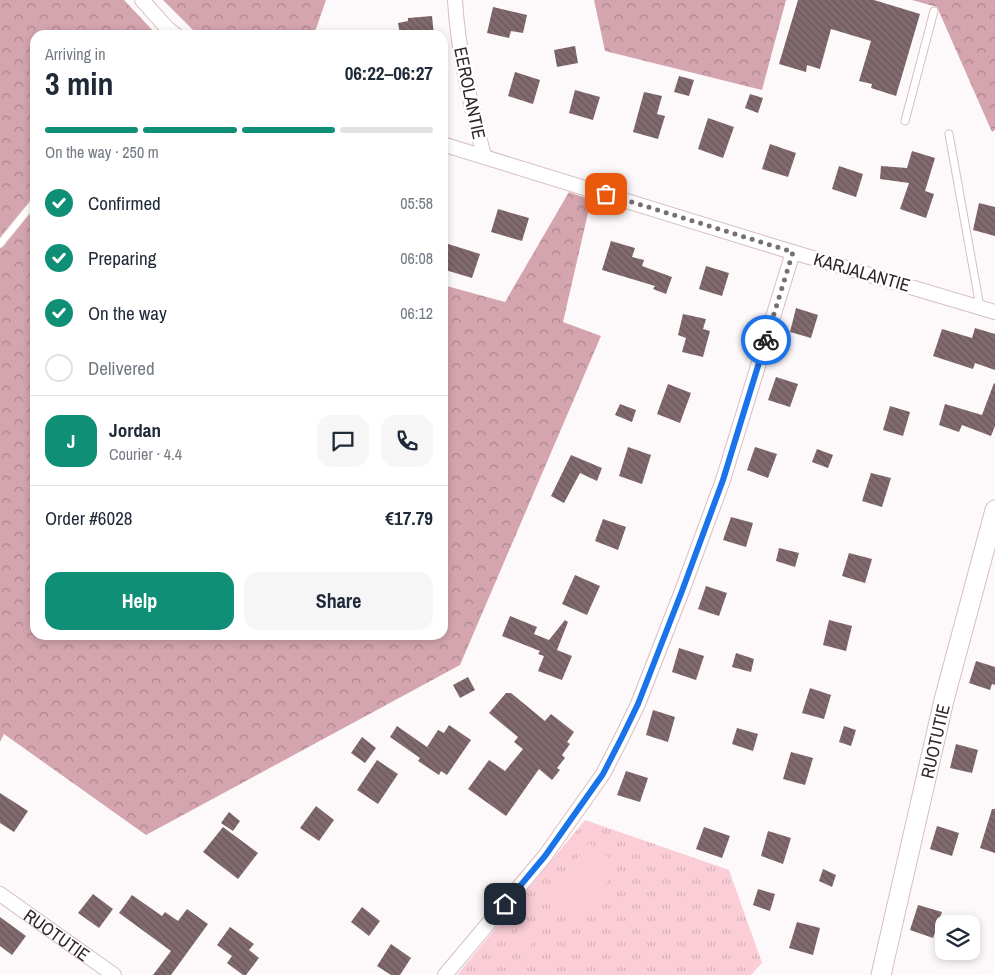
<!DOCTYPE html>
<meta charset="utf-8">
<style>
body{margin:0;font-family:"Archivo Narrow",sans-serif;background:#f6f6f7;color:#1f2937;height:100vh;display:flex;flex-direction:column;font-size:19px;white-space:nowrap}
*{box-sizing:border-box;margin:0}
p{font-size:16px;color:#747a83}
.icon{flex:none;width:28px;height:28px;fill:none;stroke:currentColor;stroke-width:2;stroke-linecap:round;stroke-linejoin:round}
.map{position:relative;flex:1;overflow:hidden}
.sheet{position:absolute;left:30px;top:30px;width:418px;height:610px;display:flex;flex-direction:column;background:#fff;border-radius:15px;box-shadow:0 2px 8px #0003}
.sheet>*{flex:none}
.controls{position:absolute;left:935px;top:915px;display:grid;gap:10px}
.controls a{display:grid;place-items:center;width:45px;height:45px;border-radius:10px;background:#fff;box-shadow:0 2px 8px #0003;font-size:25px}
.pin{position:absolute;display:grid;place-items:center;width:42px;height:42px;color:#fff;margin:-21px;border-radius:10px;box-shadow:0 2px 8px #0006}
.courier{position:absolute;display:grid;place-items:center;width:50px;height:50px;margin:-25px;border:4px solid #1a73e8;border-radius:50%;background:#fff;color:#222;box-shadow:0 1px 6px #0007}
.head em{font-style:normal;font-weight:800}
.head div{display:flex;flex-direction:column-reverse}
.head{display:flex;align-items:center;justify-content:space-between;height:85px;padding:0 15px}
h1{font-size:32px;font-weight:800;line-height:38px}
.bar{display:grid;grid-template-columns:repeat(4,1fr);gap:8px 5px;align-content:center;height:60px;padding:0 15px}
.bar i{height:6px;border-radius:4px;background:#e0e1e3}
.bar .selected{background:#0f8f76}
.bar p{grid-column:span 4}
.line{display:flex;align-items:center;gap:12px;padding:0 15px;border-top:1px solid #e0e1e3}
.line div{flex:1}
.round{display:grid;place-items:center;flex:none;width:52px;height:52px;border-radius:15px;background:#f6f6f7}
ol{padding:0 15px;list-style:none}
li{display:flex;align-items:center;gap:15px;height:55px}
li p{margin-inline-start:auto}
li .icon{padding:5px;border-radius:50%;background:#0f8f76;color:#fff;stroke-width:4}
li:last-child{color:#747a83}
li i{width:28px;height:28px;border:2px solid #e0e1e3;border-radius:50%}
.button{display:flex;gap:10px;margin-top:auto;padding:10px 15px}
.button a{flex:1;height:58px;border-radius:15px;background:#0f8f76;color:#fff;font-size:20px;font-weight:800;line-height:58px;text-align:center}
.button a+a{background:#f6f6f7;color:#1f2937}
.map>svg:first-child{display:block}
</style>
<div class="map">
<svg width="995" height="975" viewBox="0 0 995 975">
<defs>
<pattern id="grass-tufts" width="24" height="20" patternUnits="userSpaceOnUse" patternTransform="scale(1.25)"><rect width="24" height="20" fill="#fbced7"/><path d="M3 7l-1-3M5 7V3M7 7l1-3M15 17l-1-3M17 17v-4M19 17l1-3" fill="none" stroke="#d7b1b9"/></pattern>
<pattern id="forest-crowns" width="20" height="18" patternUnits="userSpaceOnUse" patternTransform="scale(1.25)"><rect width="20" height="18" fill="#d4a5ae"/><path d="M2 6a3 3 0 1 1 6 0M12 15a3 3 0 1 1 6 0" fill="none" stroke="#ac868e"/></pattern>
<pattern id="building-back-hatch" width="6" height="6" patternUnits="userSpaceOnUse" patternTransform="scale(1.25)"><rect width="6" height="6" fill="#816a6e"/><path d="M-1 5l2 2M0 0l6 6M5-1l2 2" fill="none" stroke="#6a575a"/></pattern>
</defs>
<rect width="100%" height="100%" fill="#fdf8f9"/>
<polygon fill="url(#grass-tufts)" points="585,820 729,870 762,963 751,975 457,975"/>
<g fill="url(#forest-crowns)">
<polygon points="0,0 124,0 157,35 35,35 35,635 442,635 443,285 505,302 569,192 591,200 563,322 601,336 460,665 146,835 4,734 0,742"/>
<polygon points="163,0 326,0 317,26 313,35 198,35"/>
<polygon points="594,0 786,0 762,90 605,51"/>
<polygon points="912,0 995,0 995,130 992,132 937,7"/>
</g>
<g fill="#fbced7">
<polygon points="589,843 619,865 580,919 550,897"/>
<polygon points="526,920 541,931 525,952 510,940"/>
</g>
<g fill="url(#building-back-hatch)">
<polygon points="798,0 874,0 920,14 896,96 871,88 872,84 859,81 871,41 831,29 820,69 807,65 806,72 779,64"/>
<polygon points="493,7 527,15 523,33 511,31 509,38 487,33"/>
<polygon points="432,16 434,35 400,35 398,23 408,21 408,18"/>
<polygon points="575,46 578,63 557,67 554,50"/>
<polygon points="515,72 540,80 533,104 508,96"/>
<polygon points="679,76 694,80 689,96 674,92"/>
<polygon points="575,90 600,97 593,120 569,113"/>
<polygon points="644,92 662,96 657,114 665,116 658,139 633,132"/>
<polygon points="750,94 763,98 758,113 745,108"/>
<polygon points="708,118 734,127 723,158 698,149"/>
<polygon points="770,144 796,153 788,177 762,169"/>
<polygon points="912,151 935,158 925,191 934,194 926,218 900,209 909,183 880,179 881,166 907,168"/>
<polygon points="839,166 863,174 856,197 832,189"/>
<polygon points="979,203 995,207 995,236 973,230"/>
<polygon points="498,209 529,218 522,241 491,232"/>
<polygon points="611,241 635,248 632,257 644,260 642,266 672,277 666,294 653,289 655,286 602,270"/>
<polygon points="442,242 480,254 472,278 442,269"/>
<polygon points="706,266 729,273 722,296 699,289"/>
<polygon points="796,308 818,315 811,338 790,332"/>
<polygon points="683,314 706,319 703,329 710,331 703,357 682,352 686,338 678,335"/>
<polygon points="975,328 995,334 995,370 975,363 973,369 933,356 942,329 972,338"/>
<polygon points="776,377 798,384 790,407 768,400"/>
<polygon points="994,383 995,384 995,426 991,436 962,425 959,432 939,425 945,404 982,415"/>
<polygon points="668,384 691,393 680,423 657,414"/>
<polygon points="620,404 636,410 632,422 615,415"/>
<polygon points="890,406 910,412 903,436 883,430"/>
<polygon points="628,447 651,455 642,484 619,476"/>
<polygon points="755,447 777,454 768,478 747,470"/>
<polygon points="817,449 833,455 828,468 812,462"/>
<polygon points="571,455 602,468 597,481 580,473 564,503 551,496"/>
<polygon points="871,473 891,478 882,507 862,501"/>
<polygon points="731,517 753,523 746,547 723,540"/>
<polygon points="603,519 626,527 618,550 595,541"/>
<polygon points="779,548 799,553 795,567 776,561"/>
<polygon points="849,553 872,559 865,583 842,576"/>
<polygon points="575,575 600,586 587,615 562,604"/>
<polygon points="706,586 727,593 719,616 698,609"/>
<polygon points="510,616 537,627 534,634 549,640 565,620 568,622 557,650 572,656 562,680 538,671 544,656 538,654 540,651 502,636"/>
<polygon points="829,620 852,626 846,651 823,645"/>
<polygon points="679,648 704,656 696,680 672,672"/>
<polygon points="736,653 754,659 751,672 732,667"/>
<polygon points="976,661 995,667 995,685 992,684 990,690 969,683"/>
<polygon points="468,677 475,690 460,698 453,685"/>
<polygon points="810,688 831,695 824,719 802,713"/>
<polygon points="506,693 511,693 545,721 551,714 574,732 567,742 570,744 562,755 565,758 557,768 560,770 552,780 539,769 506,816 468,789 489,760 505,771 523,749 514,742 518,737 489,713"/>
<polygon points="653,710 675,717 668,742 646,735"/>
<polygon points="449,725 471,740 447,775 441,771 439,775 418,761 420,758 390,737 397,726 427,747 438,730 444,733"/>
<polygon points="844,726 856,730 851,746 839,742"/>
<polygon points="737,728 758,734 753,751 732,744"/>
<polygon points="362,737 376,748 365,763 351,753"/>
<polygon points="956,744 978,750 972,773 950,768"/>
<polygon points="791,752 813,758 805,785 783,779"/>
<polygon points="377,760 398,774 378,804 357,790"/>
<polygon points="626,771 648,778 640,802 617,795"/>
<polygon points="0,793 28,811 14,832 0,823"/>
<polygon points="316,806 334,820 319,841 300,828"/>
<polygon points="992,809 995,809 995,853 980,848"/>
<polygon points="229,812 240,821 233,831 221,823"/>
<polygon points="937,826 959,833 952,856 930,849"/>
<polygon points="223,827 258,853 238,879 203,852"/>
<polygon points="704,827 730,836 722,858 696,849"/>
<polygon points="768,831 791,838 783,864 761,856"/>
<polygon points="823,869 836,875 832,887 819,881"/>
<polygon points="758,889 775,894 770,911 753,905"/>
<polygon points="93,894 113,909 99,928 78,913"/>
<polygon points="132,895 162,916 165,912 178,921 187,909 208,924 171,975 153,975 171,951 119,913"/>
<polygon points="918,905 942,912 933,938 910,930"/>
<polygon points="362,907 380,921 369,936 351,922"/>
<polygon points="0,917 26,936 12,955 0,946"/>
<polygon points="797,922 820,928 813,955 789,948"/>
<polygon points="230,927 254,944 249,950 259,958 246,975 243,975 227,963 232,956 217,945"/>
<polygon points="391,944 411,958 400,975 391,975 377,966"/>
</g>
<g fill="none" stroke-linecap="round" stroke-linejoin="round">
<g stroke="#d8bec3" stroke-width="9">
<g id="lane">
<polyline points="905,121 934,11"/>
<polyline points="949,134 980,307"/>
<polyline points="0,244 35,201"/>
</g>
</g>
<g stroke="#d8bec3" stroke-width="16">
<g id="street">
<polyline points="142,0 167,28 176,35"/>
<path d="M 455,0 C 458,53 471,105 484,156"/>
<polyline points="442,144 779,248 995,312"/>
<path id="s1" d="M 0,894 L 114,975"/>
<polyline points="445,975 545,856 603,774 622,737 638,704 682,591 723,480 793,252"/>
</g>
</g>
<g stroke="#d8bec3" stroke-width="21">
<g id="secondary">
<path id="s2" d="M 881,975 L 944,700 L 995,510"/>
</g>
</g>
<use href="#lane" stroke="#fff" stroke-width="7"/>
<use href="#street" stroke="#fff" stroke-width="14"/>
<use href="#secondary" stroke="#fff" stroke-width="19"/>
</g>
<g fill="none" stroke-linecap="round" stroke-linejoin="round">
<polyline stroke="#777070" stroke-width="5" stroke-dasharray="0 9" points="606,194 793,252 766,340"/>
<polyline stroke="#1a73e8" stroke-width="6" points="505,904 545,856 603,774 622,737 638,704 682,591 723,480 766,340"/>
</g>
<g text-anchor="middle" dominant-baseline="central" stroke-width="5" stroke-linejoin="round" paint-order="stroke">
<g font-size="18" fill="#2f2627" stroke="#fff">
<text transform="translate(470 93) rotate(78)">EEROLANTIE</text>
<text transform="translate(862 272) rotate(16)">KARJALANTIE</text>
<text stroke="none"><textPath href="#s2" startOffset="240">RUOTUTIE</textPath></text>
<text stroke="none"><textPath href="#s1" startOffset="70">RUOTUTIE</textPath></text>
</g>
</g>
</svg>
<div class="controls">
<a><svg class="icon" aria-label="layers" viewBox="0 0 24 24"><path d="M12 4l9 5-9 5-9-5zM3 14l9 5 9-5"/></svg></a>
</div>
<div class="pin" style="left:606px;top:194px;background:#ea580c"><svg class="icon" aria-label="bag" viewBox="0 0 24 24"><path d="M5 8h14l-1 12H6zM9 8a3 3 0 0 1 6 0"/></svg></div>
<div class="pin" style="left:505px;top:904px;background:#1f2937"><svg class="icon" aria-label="home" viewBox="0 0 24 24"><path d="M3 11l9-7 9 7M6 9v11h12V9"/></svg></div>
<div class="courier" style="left:766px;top:340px"><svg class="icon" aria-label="bike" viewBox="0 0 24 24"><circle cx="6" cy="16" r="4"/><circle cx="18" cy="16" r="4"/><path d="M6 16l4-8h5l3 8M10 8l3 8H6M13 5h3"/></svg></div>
<section class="sheet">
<div class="head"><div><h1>3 min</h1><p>Arriving in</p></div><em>06:22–06:27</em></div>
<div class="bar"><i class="selected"></i><i class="selected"></i><i class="selected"></i><i></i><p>On the way · 250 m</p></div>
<ol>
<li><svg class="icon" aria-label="check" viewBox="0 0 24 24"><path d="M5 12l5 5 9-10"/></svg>Confirmed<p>05:58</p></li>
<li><svg class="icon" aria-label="check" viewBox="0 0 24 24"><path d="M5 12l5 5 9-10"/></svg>Preparing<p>06:08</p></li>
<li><svg class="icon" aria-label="check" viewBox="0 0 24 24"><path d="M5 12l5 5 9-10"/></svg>On the way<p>06:12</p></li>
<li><i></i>Delivered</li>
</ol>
<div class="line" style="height:90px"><b class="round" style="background:#0f8f76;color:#fff">J</b><div><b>Jordan</b><p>Courier · 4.4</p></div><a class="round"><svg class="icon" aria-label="chat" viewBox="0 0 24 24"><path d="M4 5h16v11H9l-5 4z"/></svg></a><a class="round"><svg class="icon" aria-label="phone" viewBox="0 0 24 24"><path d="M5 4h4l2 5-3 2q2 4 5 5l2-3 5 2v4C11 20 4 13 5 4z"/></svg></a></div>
<div class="line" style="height:65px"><div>Order #6028</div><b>€17.79</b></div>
<div class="button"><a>Help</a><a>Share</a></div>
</section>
</div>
